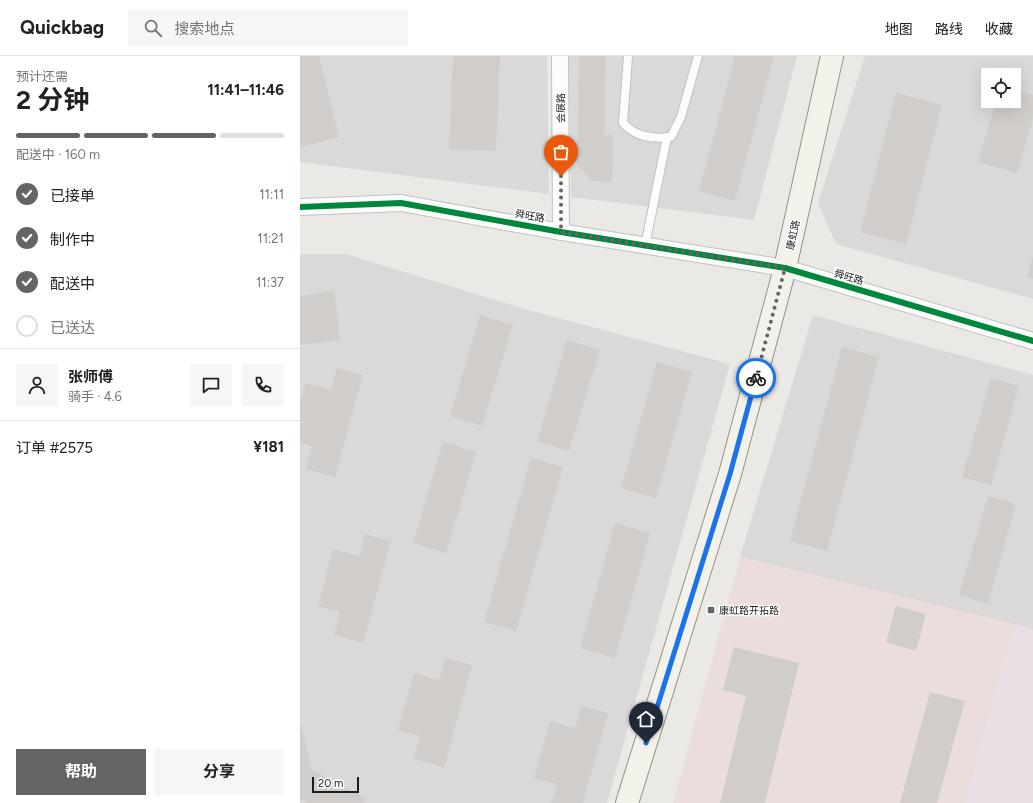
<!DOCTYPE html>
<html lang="zh">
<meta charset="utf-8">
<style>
body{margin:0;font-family:Figtree,"Noto Sans SC",sans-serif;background:#f6f6f6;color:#222;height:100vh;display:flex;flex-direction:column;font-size:15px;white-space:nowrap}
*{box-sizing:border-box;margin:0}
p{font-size:13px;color:#767676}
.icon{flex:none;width:22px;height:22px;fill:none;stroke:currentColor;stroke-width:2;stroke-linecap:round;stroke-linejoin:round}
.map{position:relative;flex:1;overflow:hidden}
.panel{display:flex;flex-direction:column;background:#fff;width:300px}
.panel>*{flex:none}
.buttons{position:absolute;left:681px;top:12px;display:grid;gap:8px}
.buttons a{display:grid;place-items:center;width:40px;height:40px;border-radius:0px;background:#fff;box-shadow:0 4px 16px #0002;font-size:20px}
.scale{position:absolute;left:12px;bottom:10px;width:47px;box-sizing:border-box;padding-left:4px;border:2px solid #1d1d1d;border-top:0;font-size:11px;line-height:14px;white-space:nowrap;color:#1d1d1d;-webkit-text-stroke:3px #fff;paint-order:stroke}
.pin{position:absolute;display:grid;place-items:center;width:34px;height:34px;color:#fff;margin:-41px -17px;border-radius:50% 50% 50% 0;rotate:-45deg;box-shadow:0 0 4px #0007}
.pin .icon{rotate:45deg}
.courier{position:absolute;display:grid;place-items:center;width:40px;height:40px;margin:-20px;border:3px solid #1a73e8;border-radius:50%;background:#fff;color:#222;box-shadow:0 1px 5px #0007}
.summary em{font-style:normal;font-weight:700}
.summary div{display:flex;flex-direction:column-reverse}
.summary{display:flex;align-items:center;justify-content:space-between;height:68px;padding:0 16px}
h1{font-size:26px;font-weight:700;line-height:30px}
.bar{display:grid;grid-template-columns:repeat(4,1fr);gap:6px 4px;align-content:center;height:48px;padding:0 16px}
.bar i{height:5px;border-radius:3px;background:#e0e0e0}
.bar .current{background:#656463}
.bar p{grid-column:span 4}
.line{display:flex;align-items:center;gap:10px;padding:0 16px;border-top:1px solid #e0e0e0}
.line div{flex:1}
.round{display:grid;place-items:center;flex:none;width:42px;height:42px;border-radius:0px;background:#f6f6f6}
ol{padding:0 16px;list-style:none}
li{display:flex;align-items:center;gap:12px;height:44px}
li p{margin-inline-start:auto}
li .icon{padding:4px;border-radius:50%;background:#656463;color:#fff;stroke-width:4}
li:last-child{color:#767676}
li i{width:22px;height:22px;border:2px solid #e0e0e0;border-radius:50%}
.button{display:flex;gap:8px;margin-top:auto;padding:8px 16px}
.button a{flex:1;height:46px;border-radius:0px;background:#656463;color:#fff;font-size:16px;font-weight:700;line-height:46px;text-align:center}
.button a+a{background:#f6f6f6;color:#222}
header{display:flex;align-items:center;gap:24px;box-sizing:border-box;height:56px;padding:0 20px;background:#fff;border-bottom:1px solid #e0e0e0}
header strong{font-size:19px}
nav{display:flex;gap:22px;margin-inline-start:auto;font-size:14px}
.search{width:280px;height:36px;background:#f6f6f6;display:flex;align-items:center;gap:10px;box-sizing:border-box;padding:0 14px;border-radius:0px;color:#767676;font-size:15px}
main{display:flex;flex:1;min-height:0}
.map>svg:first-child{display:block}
</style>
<header>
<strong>Quickbag</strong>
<div class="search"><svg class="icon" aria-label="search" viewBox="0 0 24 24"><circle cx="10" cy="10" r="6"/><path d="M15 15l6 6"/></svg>搜索地点</div>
<nav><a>地图</a><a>路线</a><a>收藏</a></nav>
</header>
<main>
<section class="panel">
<div class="summary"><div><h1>2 分钟</h1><p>预计还需</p></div><em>11:41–11:46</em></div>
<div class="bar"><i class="current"></i><i class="current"></i><i class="current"></i><i></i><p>配送中 · 160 m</p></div>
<ol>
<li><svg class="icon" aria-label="check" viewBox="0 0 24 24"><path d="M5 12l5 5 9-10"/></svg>已接单<p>11:11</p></li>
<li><svg class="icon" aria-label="check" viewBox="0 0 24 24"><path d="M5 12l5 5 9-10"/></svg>制作中<p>11:21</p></li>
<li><svg class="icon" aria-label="check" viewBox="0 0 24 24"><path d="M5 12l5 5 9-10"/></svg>配送中<p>11:37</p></li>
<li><i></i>已送达</li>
</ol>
<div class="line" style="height:72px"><a class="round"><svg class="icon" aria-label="person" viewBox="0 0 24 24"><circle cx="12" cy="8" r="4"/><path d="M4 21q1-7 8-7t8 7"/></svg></a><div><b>张师傅</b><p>骑手 · 4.6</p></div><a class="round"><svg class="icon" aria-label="chat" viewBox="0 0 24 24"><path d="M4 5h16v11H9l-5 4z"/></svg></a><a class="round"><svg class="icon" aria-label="phone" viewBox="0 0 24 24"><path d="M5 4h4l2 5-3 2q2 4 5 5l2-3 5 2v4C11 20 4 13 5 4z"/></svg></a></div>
<div class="line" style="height:52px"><div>订单 #2575</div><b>¥181</b></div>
<div class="button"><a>帮助</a><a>分享</a></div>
</section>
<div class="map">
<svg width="733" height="747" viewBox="0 0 733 747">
<rect width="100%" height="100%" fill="#ebe9e6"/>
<g fill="#dad9d7" fill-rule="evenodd">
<polygon points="0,0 247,0 249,138 0,106"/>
<polygon points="269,0 497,0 454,164 271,141"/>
<path d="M 565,0 L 733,0 L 733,243 L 536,188 L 518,147 ZM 688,19 L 714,19 L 714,45 L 688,45 Z"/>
<polygon points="0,198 46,198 228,254 430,308 307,747 0,747"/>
<polygon points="513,259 733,319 733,578 440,501"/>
</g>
<polygon fill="#ecdddd" points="440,501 715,568 666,747 373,747"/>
<polygon fill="#e8dfe5" points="715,568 733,573 733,747 666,747"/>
<g fill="#d0cdcb">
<polygon points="0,0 19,0 39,81 0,91"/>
<polygon points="153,0 200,0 196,95 149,93"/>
<polygon points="279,0 306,0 304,79 313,79 312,126 292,125 277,109"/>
<polygon points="435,0 474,0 435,145 399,135"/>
<polygon points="714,33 733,39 733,63 717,117 678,106 696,45 714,45"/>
<polygon points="596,37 642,49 606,188 560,176"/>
<polygon points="733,200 733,223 727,221"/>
<polygon points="34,235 40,284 0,289 0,240"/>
<polygon points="180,259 213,269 182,370 150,360"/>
<polygon points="267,284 300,294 269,395 237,385"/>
<polygon points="542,291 579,301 527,495 490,485"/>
<polygon points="357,306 392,316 356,442 321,432"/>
<polygon points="37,312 63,319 35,421 6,413 12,390 0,387 0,347 5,327 31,334"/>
<polygon points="691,322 719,330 691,429 662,421"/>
<polygon points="143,386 176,396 146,497 113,487"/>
<polygon points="231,402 263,411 216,575 184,566"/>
<polygon points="688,440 716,448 688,548 659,539"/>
<polygon points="315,467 350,477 315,602 280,592"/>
<polygon points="65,478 91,485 63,587 34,579 40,556 18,550 33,493 59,500"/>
<polygon points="596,550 626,558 616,595 586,586"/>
<polygon points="434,591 499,607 465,747 420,747 446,640 423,634"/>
<polygon points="145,602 172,609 144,711 114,703 120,680 98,674 114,617 139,624"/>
<polygon points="630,636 665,645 637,747 600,747"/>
<polygon points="281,650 308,657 283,747 251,747 257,728 234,722 250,665 275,672"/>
<polygon points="0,664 12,714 66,742 63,747 8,747 0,743"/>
</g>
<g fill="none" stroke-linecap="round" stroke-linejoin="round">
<g stroke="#c2c1c0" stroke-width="10">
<g id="service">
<path d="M 328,0 L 323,67 C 336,81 352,83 371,81 L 381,61 L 398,0"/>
<polyline points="345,190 367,81"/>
</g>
</g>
<g stroke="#c2c1c0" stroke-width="18">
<g id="minor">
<polyline points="260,0 261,176"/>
<polyline points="0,151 101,147 261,176 485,212 733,285"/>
</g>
</g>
<g stroke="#929380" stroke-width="24">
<polyline id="secondary" points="327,747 430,418 485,212 532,0"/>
</g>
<use href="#service" stroke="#fcfcfb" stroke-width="8"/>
<use href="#minor" stroke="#fcfcfb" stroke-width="16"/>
<use href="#secondary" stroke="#f2f2ea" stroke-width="22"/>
<g stroke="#fff" stroke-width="8">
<polyline id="cycleway" points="0,151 101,147 261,176 485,212 733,285"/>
</g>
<use href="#cycleway" stroke="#00873e" stroke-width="6"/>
</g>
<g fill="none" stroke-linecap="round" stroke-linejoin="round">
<polyline stroke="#656463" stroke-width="4" stroke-dasharray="0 7.2" points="261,120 261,176 485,212 456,322"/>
<polyline stroke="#1a73e8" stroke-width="5" points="346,687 430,418 456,322"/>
</g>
<rect fill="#656463" stroke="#fff" stroke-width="1.5" x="407" y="550" width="8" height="8" rx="2"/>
<g text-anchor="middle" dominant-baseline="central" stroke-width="3" stroke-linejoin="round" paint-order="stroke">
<g font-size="10" fill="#1d1d1d" stroke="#fff">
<text transform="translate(261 52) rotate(-91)">会展路</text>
<text transform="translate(230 160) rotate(10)">舜旺路</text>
<text transform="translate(493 179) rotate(-78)">康虹路</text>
<text transform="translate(549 221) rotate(16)">舜旺路</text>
</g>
<g font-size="10" fill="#1d1d1d" stroke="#fff" text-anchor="start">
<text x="419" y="554">康虹路开拓路</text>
</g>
</g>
</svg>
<div class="buttons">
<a><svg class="icon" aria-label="locate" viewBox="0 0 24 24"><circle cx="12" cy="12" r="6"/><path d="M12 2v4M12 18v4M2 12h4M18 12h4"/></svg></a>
</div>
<div class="scale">20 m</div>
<div class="pin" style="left:261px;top:120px;background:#ea580c"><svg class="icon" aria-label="bag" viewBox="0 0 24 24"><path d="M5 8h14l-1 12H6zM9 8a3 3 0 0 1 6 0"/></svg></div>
<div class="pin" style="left:346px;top:687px;background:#1f2937"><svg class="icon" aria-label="home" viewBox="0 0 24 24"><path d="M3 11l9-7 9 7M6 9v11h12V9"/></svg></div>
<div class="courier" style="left:456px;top:322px"><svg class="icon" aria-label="bike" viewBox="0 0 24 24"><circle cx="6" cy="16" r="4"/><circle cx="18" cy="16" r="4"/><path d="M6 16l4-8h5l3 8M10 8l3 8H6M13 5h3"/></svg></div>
</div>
</main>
